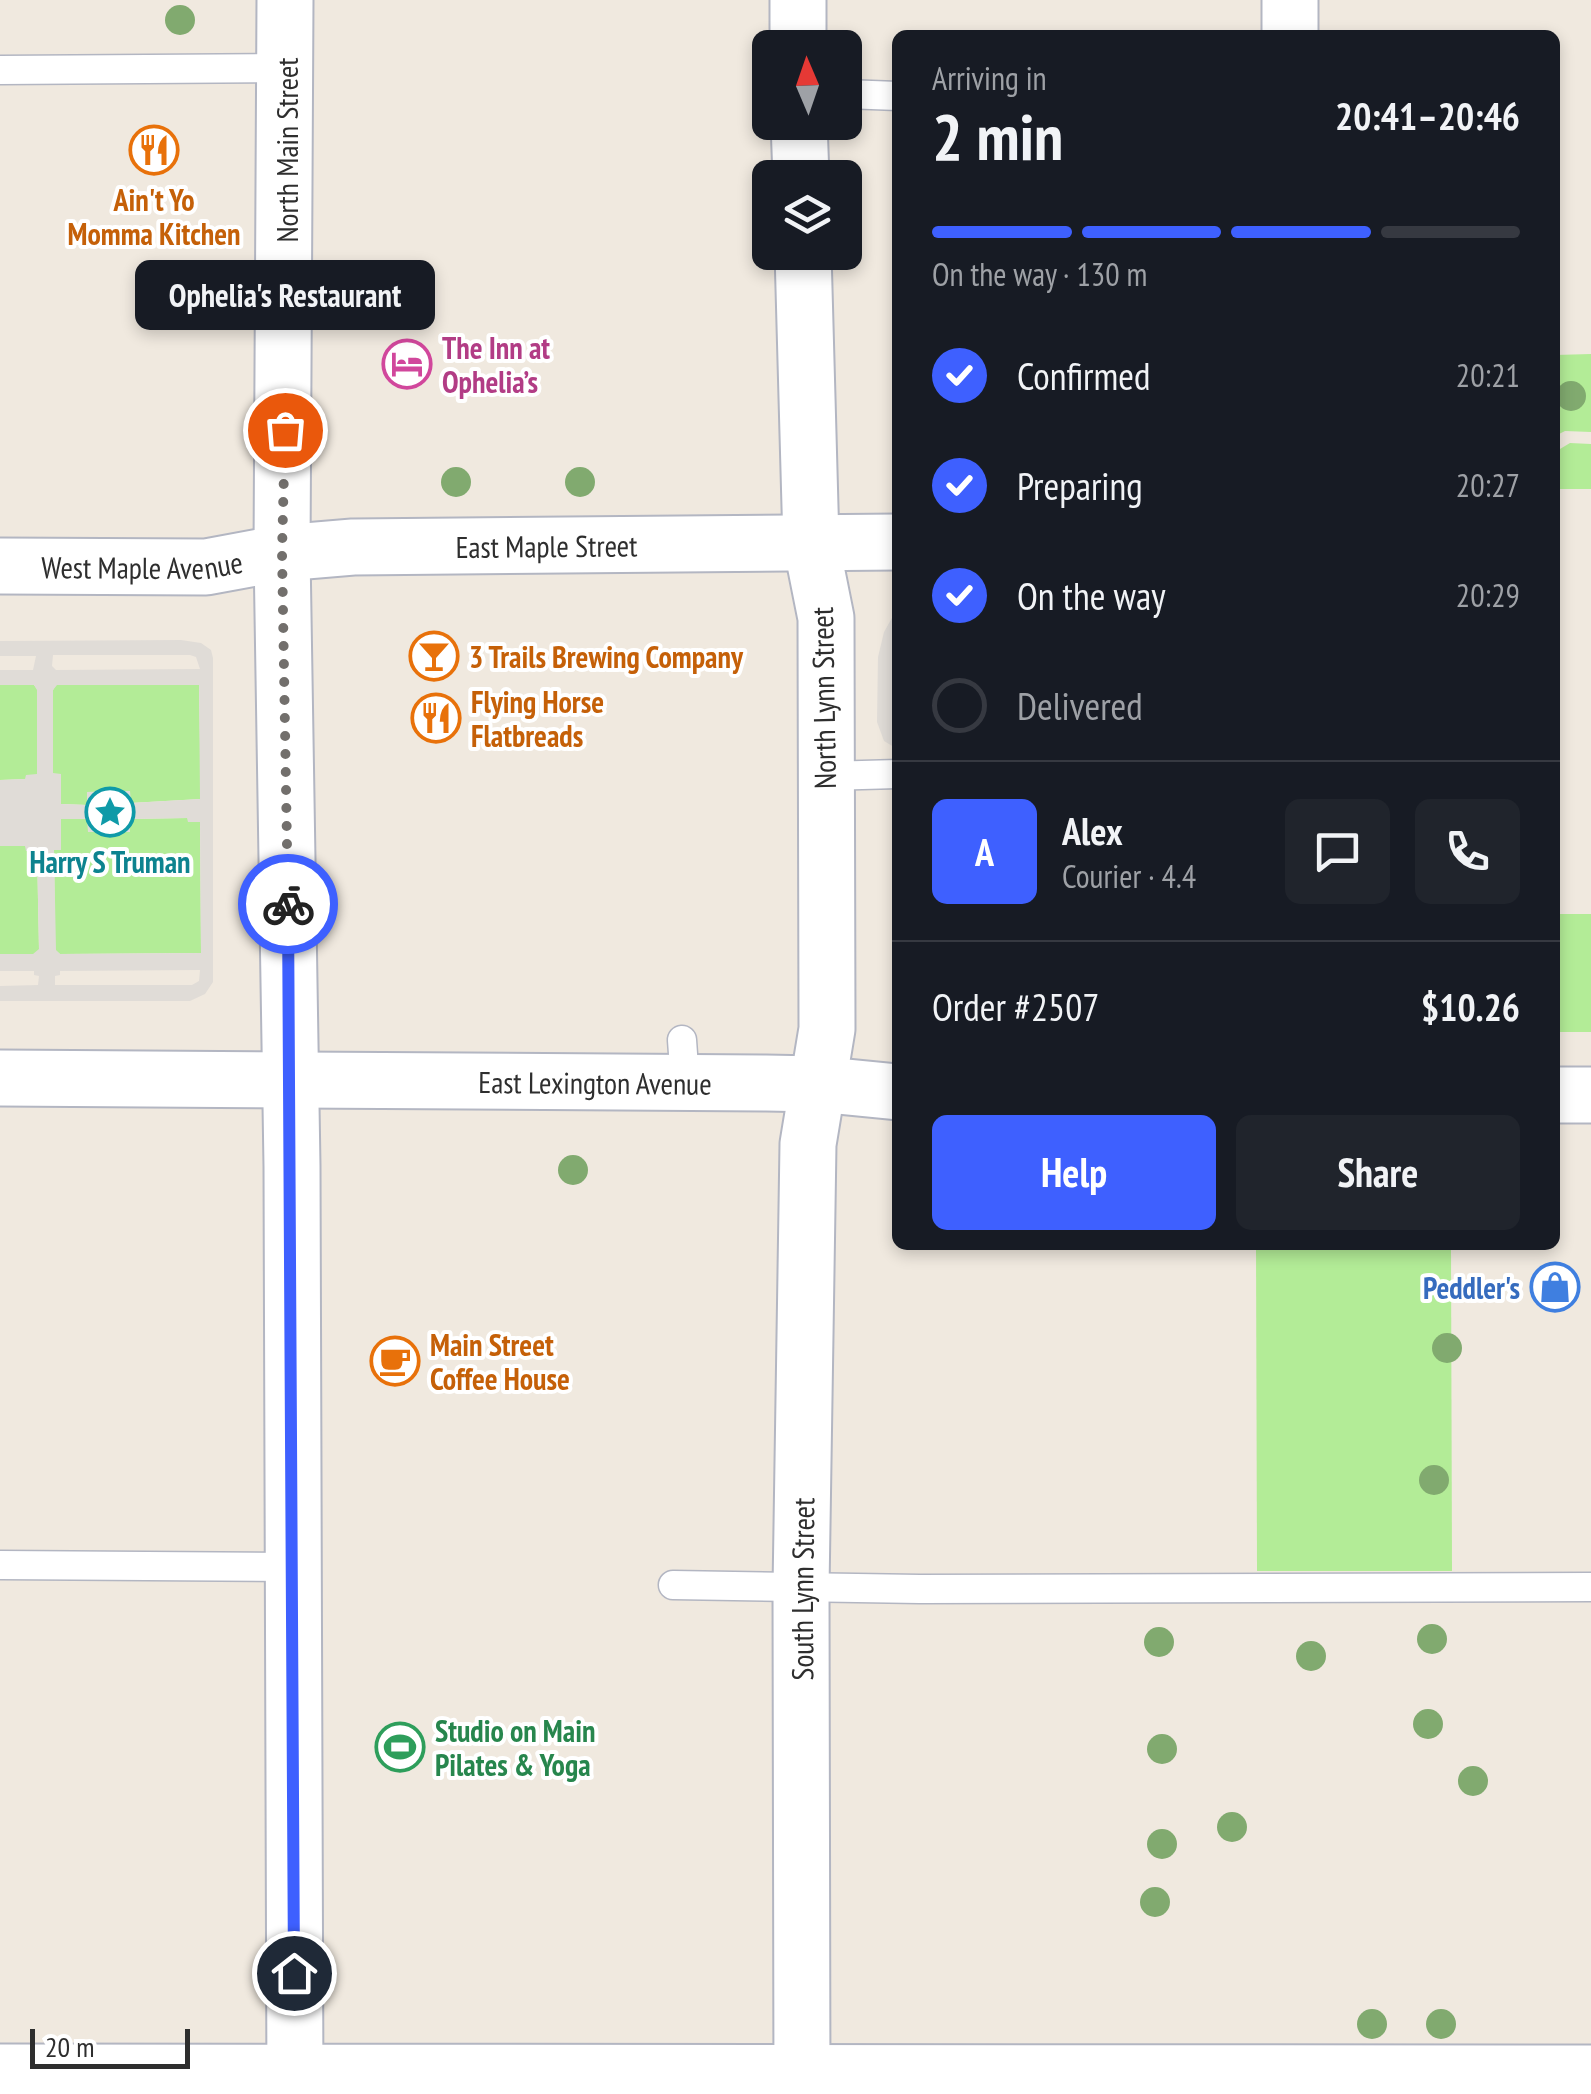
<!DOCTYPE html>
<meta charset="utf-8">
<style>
body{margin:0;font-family:"PT Sans Narrow",sans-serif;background:#20242c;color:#f1f3f6;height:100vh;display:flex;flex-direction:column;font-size:38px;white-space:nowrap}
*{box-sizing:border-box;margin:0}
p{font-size:32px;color:#9ea1a6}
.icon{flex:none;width:55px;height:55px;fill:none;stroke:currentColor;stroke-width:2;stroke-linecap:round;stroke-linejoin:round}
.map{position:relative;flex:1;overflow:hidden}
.drawer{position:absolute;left:892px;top:30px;width:668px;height:1220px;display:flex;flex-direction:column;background:#171b24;border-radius:15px;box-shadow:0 5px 15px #0003}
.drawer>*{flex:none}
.needle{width:65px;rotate:358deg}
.fabs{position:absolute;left:752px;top:30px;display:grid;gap:20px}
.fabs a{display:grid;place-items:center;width:110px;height:110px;border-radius:15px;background:#171b24;box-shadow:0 5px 15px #0003;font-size:50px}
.scale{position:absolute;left:30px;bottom:25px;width:160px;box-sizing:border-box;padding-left:10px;border:5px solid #2e2e2e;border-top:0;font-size:28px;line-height:35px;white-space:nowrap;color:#2e2e2e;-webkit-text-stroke:8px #fff;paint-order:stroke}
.pin{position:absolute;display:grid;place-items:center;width:85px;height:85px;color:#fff;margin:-42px;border:5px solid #fff;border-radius:50%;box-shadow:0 2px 10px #0007}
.courier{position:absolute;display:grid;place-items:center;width:100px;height:100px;margin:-50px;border:8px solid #3e60ff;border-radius:50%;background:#fff;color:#222;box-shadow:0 2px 12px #0007}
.bubble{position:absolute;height:70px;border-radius:15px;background:#171b24;box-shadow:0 5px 15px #0003;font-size:32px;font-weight:600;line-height:70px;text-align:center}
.summary em{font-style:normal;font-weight:600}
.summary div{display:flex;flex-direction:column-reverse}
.summary{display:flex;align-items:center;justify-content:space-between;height:170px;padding:0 40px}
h1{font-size:65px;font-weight:600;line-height:75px}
.bar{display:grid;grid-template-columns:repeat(4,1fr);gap:15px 10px;align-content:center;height:120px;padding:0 40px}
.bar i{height:12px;border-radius:8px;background:#363941}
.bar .active{background:#3e60ff}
.bar p{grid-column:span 4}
.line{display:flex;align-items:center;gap:25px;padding:0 40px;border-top:2px solid #363941}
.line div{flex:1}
.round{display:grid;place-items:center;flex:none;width:105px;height:105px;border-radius:15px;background:#20242c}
ol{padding:0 40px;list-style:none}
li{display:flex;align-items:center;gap:30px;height:110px}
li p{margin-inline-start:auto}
li .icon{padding:10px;border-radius:50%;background:#3e60ff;color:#fff;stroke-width:4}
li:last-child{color:#9ea1a6}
li i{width:55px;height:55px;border:5px solid #363941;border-radius:50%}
.action{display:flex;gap:20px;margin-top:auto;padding:20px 40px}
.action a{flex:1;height:115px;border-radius:15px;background:#3e60ff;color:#fff;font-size:40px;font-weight:600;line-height:115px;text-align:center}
.action a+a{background:#20242c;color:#f1f3f6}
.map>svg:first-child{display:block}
</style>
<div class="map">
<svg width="1591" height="2094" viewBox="0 0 1591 2094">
<rect width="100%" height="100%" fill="#f0e9df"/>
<g fill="#b3ec97">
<polygon points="1591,354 1591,432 1565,431 1555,436 1555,355"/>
<polygon points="1570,443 1591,444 1591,489 1555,489 1555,452"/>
<polygon points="0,685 34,685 37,689 37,775 26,779 0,780"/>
<polygon points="56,685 199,685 201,799 130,803 129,791 88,792 88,805 61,804 61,774 53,774 53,690"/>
<polygon points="187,818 200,821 201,953 60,954 55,950 54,850 61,850 61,819 88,819 89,832 130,832 130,819"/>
<polygon points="0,846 26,846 37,850 39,950 34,954 0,954"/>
<rect x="1555" y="914" width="36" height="118"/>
<polygon points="1256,1245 1451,1245 1452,1571 1257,1571"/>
</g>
<g fill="#e0dcd7" fill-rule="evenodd">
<polygon points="897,609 894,669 894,747 884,741 877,722 878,657 884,632"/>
<path d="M 181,640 L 201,643 L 211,650 L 213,658 L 213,982 L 205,994 L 190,1001 L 0,1001 L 0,986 L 38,985 L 39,976 L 34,975 L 34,971 L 0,971 L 0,954 L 33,954 L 39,949 L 37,851 L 26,851 L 25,846 L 0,846 L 0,780 L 25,779 L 26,775 L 37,774 L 37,690 L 34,685 L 0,685 L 0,670 L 33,670 L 36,656 L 0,656 L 0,641 ZM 53,655 L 190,655 L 196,657 L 200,669 L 56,670 L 52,666 ZM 57,685 L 199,685 L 200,799 L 131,803 L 130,791 L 87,792 L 87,805 L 61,804 L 61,774 L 53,773 L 53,690 ZM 187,818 L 188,822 L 200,822 L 201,953 L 60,954 L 56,950 L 54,850 L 61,850 L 61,819 L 87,819 L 88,832 L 130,832 L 130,819 ZM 200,970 L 199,981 L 192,985 L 55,985 L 55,976 L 60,975 L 60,971 Z"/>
</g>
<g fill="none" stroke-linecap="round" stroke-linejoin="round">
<g stroke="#b3b6c2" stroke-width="31">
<g id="lane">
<polyline points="0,70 287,68"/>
<polyline points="845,94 898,96"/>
<polyline points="826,776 898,774"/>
<polyline points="682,1040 685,1082"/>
<polyline points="0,1565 294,1567"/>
<polyline points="673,1585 920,1589 1591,1587"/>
</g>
</g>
<g stroke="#b3b6c2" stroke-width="59">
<g id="street">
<polyline points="285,0 282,553 292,1166 295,2094"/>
<polyline points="798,0 798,48"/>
<polyline points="1290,0 1290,35"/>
<polyline points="799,122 801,178"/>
<path id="s1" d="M 0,566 L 206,567 L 282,553 L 353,547 L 898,542"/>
<polyline points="0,2072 1591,2073"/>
<path id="s2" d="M 802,2094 L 801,1589 L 808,1144 L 827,1029 L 826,618 L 811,543 L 803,252"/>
</g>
</g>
<g stroke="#b3b6c2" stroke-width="59">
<g id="secondary">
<path id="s3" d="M 0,1078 L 766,1083 L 817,1084 L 898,1092"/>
<polyline points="1555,1095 1591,1095"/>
</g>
</g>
<use href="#lane" stroke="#fff" stroke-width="28"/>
<use href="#street" stroke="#fff" stroke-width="55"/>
<use href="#secondary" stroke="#fff" stroke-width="55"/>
</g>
<g fill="#81aa6f">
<circle cx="180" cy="20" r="15"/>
<circle cx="346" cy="301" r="15"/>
<circle cx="1571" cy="396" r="15"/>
<circle cx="456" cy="482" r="15"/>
<circle cx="580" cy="482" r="15"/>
<circle cx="573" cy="1170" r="15"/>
<circle cx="1447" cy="1348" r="15"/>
<circle cx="1434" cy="1480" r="15"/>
<circle cx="1432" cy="1639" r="15"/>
<circle cx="1159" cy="1642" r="15"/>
<circle cx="1311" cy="1656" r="15"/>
<circle cx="1428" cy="1724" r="15"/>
<circle cx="1162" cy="1749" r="15"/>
<circle cx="1473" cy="1781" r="15"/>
<circle cx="1232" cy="1827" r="15"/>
<circle cx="1162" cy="1844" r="15"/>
<circle cx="1155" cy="1902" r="15"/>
<circle cx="1372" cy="2024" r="15"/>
<circle cx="1441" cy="2024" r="15"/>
</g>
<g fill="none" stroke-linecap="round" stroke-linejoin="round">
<polyline stroke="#726f6c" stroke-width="10" stroke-dasharray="0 18" points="285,430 282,552 288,904"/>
<polyline stroke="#3e60ff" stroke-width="12" points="288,904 294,1973"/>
</g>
<defs>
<g id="restaurant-ring" transform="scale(2.5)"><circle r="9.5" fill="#fff" stroke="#e8710a" stroke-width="1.5"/><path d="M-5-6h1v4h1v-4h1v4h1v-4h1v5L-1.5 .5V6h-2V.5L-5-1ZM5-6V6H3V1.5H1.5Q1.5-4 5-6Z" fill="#e8710a"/></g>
<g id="hotel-ring" transform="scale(2.5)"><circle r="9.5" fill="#fff" stroke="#d1479c" stroke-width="1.5"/><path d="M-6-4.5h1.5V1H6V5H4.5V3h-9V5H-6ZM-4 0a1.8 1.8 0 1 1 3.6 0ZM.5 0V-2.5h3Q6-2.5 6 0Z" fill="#d1479c"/></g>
<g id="bar-ring" transform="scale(2.5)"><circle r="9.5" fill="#fff" stroke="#e8710a" stroke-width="1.5"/><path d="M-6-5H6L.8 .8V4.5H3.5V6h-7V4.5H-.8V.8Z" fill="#e8710a"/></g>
<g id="sight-ring" transform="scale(2.5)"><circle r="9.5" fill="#fff" stroke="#0f9aa8" stroke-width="1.5"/><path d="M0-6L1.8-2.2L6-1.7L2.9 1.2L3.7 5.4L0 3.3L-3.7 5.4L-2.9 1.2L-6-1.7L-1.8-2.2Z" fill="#0f9aa8"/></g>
<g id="shop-ring" transform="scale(2.5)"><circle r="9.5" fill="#fff" stroke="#3f7fe0" stroke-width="1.5"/><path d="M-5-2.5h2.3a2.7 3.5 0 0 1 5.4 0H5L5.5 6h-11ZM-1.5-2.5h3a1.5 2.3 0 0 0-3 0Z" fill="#3f7fe0"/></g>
<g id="cafe-ring" transform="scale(2.5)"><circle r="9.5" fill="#fff" stroke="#e8710a" stroke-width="1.5"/><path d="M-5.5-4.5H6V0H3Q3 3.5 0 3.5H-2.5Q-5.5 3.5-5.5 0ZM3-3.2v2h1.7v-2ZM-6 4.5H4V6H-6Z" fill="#e8710a"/></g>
<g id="stadium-ring" transform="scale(2.5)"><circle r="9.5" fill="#fff" stroke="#2e9e5b" stroke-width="1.5"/><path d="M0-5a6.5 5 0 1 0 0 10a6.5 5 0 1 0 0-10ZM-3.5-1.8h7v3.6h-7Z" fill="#2e9e5b"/></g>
</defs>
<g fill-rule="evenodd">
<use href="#restaurant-ring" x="154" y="150"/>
<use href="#hotel-ring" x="407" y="364"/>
<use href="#bar-ring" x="434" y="656"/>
<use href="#restaurant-ring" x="436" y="718"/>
<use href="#sight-ring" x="110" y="812"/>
<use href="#shop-ring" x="1555" y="1287"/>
<use href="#cafe-ring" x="395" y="1361"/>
<use href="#stadium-ring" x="400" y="1747"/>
</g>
<g text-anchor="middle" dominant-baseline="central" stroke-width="8" stroke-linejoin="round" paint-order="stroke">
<g font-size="30" fill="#2e2e2e" stroke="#fff">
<text transform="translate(286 150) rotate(-90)">North Main Street</text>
<text stroke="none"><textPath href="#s1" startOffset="548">East Maple Street</textPath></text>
<text stroke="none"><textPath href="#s1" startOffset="142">West Maple Avenue</textPath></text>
<text transform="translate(823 698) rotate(-91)">North Lynn Street</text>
<text stroke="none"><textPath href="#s3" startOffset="595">East Lexington Avenue</textPath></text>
<text stroke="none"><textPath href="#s2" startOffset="505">South Lynn Street</textPath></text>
</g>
<g font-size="30" font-weight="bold" fill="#c56008" stroke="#fff" text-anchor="start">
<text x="154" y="199" text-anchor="middle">Ain't Yo<tspan x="154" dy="34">Momma Kitchen</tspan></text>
<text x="469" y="656">3 Trails Brewing Company</text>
<text x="471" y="701">Flying Horse<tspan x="471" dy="34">Flatbreads</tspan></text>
<text x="430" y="1344">Main Street<tspan x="430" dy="34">Coffee House</tspan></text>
</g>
<g font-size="30" font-weight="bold" fill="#b23c85" stroke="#fff" text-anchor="start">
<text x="442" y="347">The Inn at<tspan x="442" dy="34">Ophelia’s</tspan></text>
</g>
<g font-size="30" font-weight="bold" fill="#0d838f" stroke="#fff">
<text x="110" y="861">Harry S Truman</text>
</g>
<g font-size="30" font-weight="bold" fill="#366cbe" stroke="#fff" text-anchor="end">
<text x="1520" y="1287">Peddler's</text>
</g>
<g font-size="30" font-weight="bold" fill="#27864d" stroke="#fff" text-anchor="start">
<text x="435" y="1730">Studio on Main<tspan x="435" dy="34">Pilates &amp; Yoga</tspan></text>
</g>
</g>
</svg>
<div class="fabs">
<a><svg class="needle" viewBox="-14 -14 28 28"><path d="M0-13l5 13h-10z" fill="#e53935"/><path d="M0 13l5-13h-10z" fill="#9ea1a6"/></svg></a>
<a><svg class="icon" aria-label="layers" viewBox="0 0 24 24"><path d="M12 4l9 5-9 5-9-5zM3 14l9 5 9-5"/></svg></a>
</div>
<div class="scale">20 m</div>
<div class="pin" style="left:285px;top:430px;background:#ea580c"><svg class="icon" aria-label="bag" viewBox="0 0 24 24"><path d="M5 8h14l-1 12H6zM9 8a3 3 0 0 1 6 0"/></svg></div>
<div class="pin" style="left:294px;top:1973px;background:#1f2937"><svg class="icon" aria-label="home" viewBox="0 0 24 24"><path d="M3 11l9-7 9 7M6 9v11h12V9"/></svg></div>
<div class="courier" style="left:288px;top:904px"><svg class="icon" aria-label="bike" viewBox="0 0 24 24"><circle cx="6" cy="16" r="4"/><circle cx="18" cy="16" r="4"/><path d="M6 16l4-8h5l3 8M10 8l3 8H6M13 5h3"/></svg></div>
<div class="bubble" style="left:135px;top:260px;width:300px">Ophelia's Restaurant</div>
<section class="drawer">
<div class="summary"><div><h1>2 min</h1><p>Arriving in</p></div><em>20:41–20:46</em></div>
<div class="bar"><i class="active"></i><i class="active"></i><i class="active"></i><i></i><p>On the way · 130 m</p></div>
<ol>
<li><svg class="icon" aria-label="check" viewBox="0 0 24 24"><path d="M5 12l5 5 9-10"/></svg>Confirmed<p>20:21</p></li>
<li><svg class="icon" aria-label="check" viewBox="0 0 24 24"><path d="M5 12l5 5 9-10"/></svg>Preparing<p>20:27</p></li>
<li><svg class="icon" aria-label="check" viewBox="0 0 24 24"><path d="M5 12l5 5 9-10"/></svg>On the way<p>20:29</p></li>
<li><i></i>Delivered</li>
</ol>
<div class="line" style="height:180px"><b class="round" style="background:#3e60ff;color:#fff">A</b><div><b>Alex</b><p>Courier · 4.4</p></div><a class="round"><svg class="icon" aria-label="chat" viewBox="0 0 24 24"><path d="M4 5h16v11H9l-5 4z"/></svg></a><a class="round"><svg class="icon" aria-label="phone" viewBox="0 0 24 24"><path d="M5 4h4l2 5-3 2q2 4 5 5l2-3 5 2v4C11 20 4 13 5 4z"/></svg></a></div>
<div class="line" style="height:130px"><div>Order #2507</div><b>$10.26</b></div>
<div class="action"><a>Help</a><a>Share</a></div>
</section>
</div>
